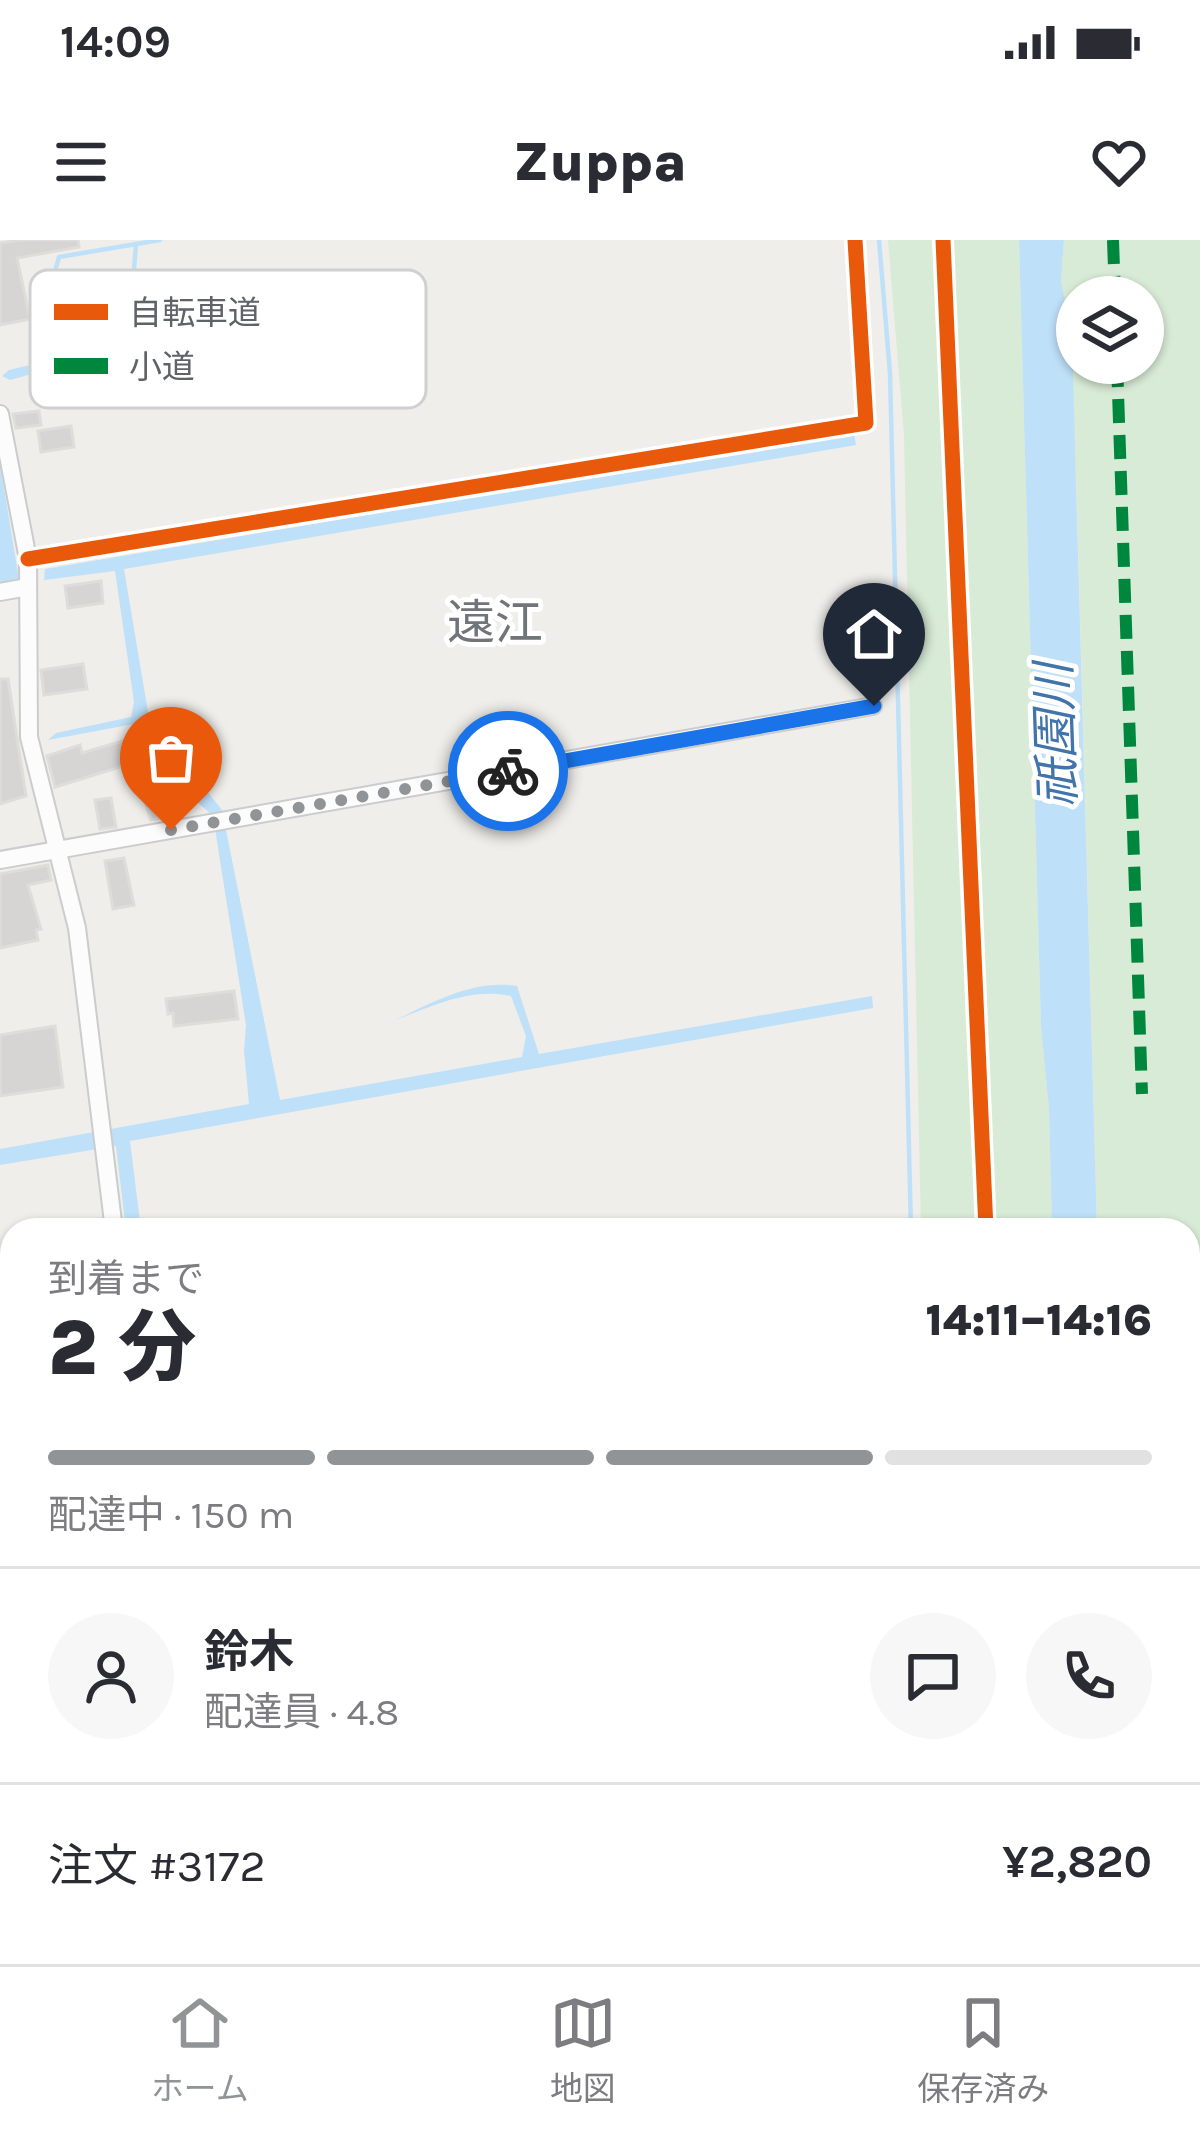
<!DOCTYPE html>
<html lang="ja">
<meta charset="utf-8">
<style>
body{margin:0;font-family:Karla,"Noto Sans JP",sans-serif;background:#f7f7f7;color:#2b2b33;height:100vh;display:flex;flex-direction:column;font-size:45px;white-space:nowrap}
*{box-sizing:border-box;margin:0}
p{font-size:39px;color:#7c7c81}
.icon{flex:none;width:66px;height:66px;fill:none;stroke:currentColor;stroke-width:2;stroke-linecap:round;stroke-linejoin:round}
.map{position:relative;flex:1;overflow:hidden}
.sheet{position:absolute;left:0px;top:978px;width:1200px;height:747px;display:flex;flex-direction:column;background:#fff;border-radius:36px 36px 0 0;box-shadow:0 3px 9px #0004}
.sheet>*{flex:none}
.controls{position:absolute;left:1056px;top:36px;display:grid;gap:24px}
.controls a{display:grid;place-items:center;width:108px;height:108px;border-radius:50%;background:#fff;box-shadow:0 3px 9px #0004;font-size:60px}
.pin{position:absolute;display:grid;place-items:center;width:102px;height:102px;color:#fff;margin:-123px -51px;border-radius:50% 50% 50% 0;rotate:-45deg;box-shadow:0 0 12px #0007}
.pin .icon{rotate:45deg}
.courier{position:absolute;display:grid;place-items:center;width:120px;height:120px;margin:-60px;border:9px solid #1a73e8;border-radius:50%;background:#fff;color:#222;box-shadow:0 3px 15px #0007}
.head em{font-style:normal;font-weight:800}
.head div{display:flex;flex-direction:column-reverse}
.head{display:flex;align-items:center;justify-content:space-between;height:204px;padding:0 48px}
h1{font-size:78px;font-weight:800;line-height:90px}
.bar{display:grid;grid-template-columns:repeat(4,1fr);gap:18px 12px;align-content:center;height:144px;padding:0 48px}
.bar i{height:15px;border-radius:9px;background:#e1e1e2}
.bar .on{background:#919496}
.bar p{grid-column:span 4}
.line{display:flex;align-items:center;gap:30px;padding:0 48px;border-top:3px solid #e1e1e2}
.line div{flex:1}
.round{display:grid;place-items:center;flex:none;width:126px;height:126px;border-radius:63px;background:#f7f7f7}
.status{display:flex;justify-content:space-between;align-items:center;height:84px;padding:0 60px;background:#fff;direction:ltr}
.status svg{height:33px;fill:currentColor}
header{display:flex;justify-content:space-between;align-items:center;height:156px;padding:0 48px;background:#fff;font-size:54px;font-weight:800}
.tab-bar{display:flex;justify-content:space-around;align-items:center;height:168px;border-top:3px solid #e1e1e2;background:#fff;font-size:33px;color:#7c7c81}
.tab-bar a{display:grid;justify-items:center;gap:6px}
.tab-bar .on{color:#919496}
.map>svg:first-child{display:block}
</style>
<div class="status"><b>14:09</b><svg viewBox="0 0 49 12"><path d="M0 12V9h3v3zM5 12V6h3v6zM10 12V3h3v9zM15 12V0h3v12zM26 1h20v11H26zM47 4h2v5h-2z"/></svg></div>
<header><svg class="icon" aria-label="menu" viewBox="0 0 24 24"><path d="M4 6h16M4 12h16M4 18h16"/></svg>Zuppa<svg class="icon" aria-label="heart" viewBox="0 0 24 24"><path d="M12 20l-8-8c-3-5 5-10 8-4 3-6 11-1 8 4z"/></svg></header>
<div class="map">
<svg width="1200" height="1724" viewBox="0 0 1200 1724">
<rect width="100%" height="100%" fill="#efeeea"/>
<g fill="#d8ebd6" fill-rule="evenodd">
<polygon points="888,0 1019,0 1041,787 1049,869 1052,990 921,990 904,196"/>
<path d="M 1064,0 L 1200,0 L 1200,1724 L 1178,1724 L 1176,1713 L 1188,1713 L 1188,990 L 1097,990 L 1076,232 L 1061,41 ZM 1077,57 L 1143,57 L 1143,123 L 1077,123 Z"/>
<polygon points="988,1713 1120,1713 1122,1724 989,1724"/>
</g>
<g fill="#bfe0f9">
<polygon points="1019,0 1064,0 1061,41 1072,99 1097,990 1052,990 1049,869 1041,787"/>
<polygon points="130,79 141,108 134,126 90,127 75,122 10,140 2,136 9,130 76,114 92,119 130,117 134,104"/>
<path d="M 854,193 L 856,205 L 124,329 L 149,478 L 222,570 L 280,860 L 522,817 L 526,796 L 511,756 C 470,747 433,766 395,780 C 434,762 473,739 517,746 L 539,814 L 872,756 L 873,768 L 130,901 L 141,990 L 126,990 L 116,906 L 0,925 L 0,909 L 249,864 L 244,811 L 246,785 L 213,576 L 176,543 L 147,492 L 134,484 L 48,500 L 56,493 L 131,477 L 134,462 L 115,331 L 44,340 L 45,329 Z"/>
<polygon points="0,224 19,339 0,342"/>
<polygon points="1120,1713 1176,1713 1178,1724 1122,1724"/>
</g>
<g fill="none" stroke-linecap="round" stroke-linejoin="round">
<g stroke="#bfe0f9" stroke-width="4.5">
<polyline points="879,0 890,133 911,990"/>
<polyline points="52,42 59,17 160,0"/>
<polyline points="130,79 136,4"/>
<polyline points="981,1713 982,1724"/>
</g>
</g>
<g fill="#d6d5d3" stroke="#deddd9" stroke-width="3">
<polygon points="20,0 78,0 79,7 17,18 30,79 0,85 0,3"/>
<polygon points="39,171 41,185 16,188 13,174"/>
<polygon points="71,186 74,207 41,212 38,191"/>
<polygon points="101,341 103,363 68,368 65,346"/>
<polygon points="83,424 87,449 44,455 41,430"/>
<polygon points="0,439 8,439 26,556 0,564"/>
<polygon points="139,496 146,519 55,547 47,516 80,505 82,513"/>
<polygon points="158,551 163,566 182,561 185,573 151,580 143,555"/>
<polygon points="111,558 116,587 100,589 95,560"/>
<polygon points="124,618 134,665 113,669 105,621"/>
<polygon points="48,625 51,640 28,645 41,689 36,690 38,700 0,708 0,634"/>
<polygon points="234,751 238,779 174,786 173,773 168,774 166,759"/>
<polygon points="55,786 63,847 0,856 0,795"/>
</g>
<g fill="none" stroke-linecap="round" stroke-linejoin="round">
<g stroke="#cbcccc" stroke-width="20">
<g id="street">
<polyline points="943,0 986,990"/>
<polyline points="0,174 28,319 29,497 77,688 114,990"/>
<polyline points="28,319 866,183 855,0"/>
<polyline points="0,352 28,347"/>
<polyline points="0,620 873,466"/>
<polyline points="0,1190 12,1188"/>
<polyline points="0,1641 12,1638"/>
<polyline points="182,1713 184,1724"/>
<polyline points="522,1713 522,1724"/>
<polyline points="1072,1724 1073,1713"/>
</g>
</g>
<use href="#street" stroke="#fdfcfc" stroke-width="16"/>
<g stroke="#e4e4e4" stroke-width="4.5" stroke-dasharray="3 15" stroke-linecap="butt">
<polyline points="1188,1562 1200,1561"/>
<polyline points="1188,1611 1200,1610"/>
<polyline points="0,1722 56,1713"/>
<polyline points="104,1724 173,1713"/>
</g>
<g stroke="#00873e" stroke-width="12" stroke-dasharray="24 12" stroke-linecap="butt">
<polyline points="1113,0 1115,57"/>
<polyline points="1117,123 1142,854"/>
<polyline points="972,1713 974,1724"/>
</g>
<g stroke="#fff" stroke-width="22">
<g id="cycleway">
<polyline points="943,0 986,990"/>
<polyline points="28,319 866,183 855,0"/>
</g>
</g>
<use href="#cycleway" stroke="#e8590c" stroke-width="15"/>
</g>
<g fill="none" stroke-linecap="round" stroke-linejoin="round">
<polyline stroke="#919496" stroke-width="12" stroke-dasharray="0 21.6" points="171,590 508,531"/>
<polyline stroke="#1a73e8" stroke-width="15" points="508,531 874,466"/>
</g>
<g text-anchor="middle" dominant-baseline="central" stroke-width="10" stroke-linejoin="round" paint-order="stroke">
<g font-size="48" fill="#70757a" stroke="#fff">
<text x="495" y="383">遠江</text>
</g>
<g font-size="48" font-style="italic" fill="#4174aa" stroke="#fff">
<text transform="translate(1056 495) rotate(-92)">祇園川</text>
</g>
</g>
<rect x="30" y="30" width="396" height="138" rx="18" fill="#fff" stroke="#cfd0d2" stroke-width="3"/>
<rect x="54" y="64" width="54" height="16" fill="#e8590c"/>
<rect x="54" y="118" width="54" height="16" fill="#00873e"/>
<g font-size="33" fill="#5f6368">
<text x="129" y="84">自転車道</text>
<text x="129" y="138">小道</text>
</g>
</svg>
<div class="controls">
<a><svg class="icon" aria-label="layers" viewBox="0 0 24 24"><path d="M12 4l9 5-9 5-9-5zM3 14l9 5 9-5"/></svg></a>
</div>
<div class="pin" style="left:171px;top:590px;background:#ea580c"><svg class="icon" aria-label="bag" viewBox="0 0 24 24"><path d="M5 8h14l-1 12H6zM9 8a3 3 0 0 1 6 0"/></svg></div>
<div class="pin" style="left:874px;top:466px;background:#1f2937"><svg class="icon" aria-label="home" viewBox="0 0 24 24"><path d="M3 11l9-7 9 7M6 9v11h12V9"/></svg></div>
<div class="courier" style="left:508px;top:531px"><svg class="icon" aria-label="bike" viewBox="0 0 24 24"><circle cx="6" cy="16" r="4"/><circle cx="18" cy="16" r="4"/><path d="M6 16l4-8h5l3 8M10 8l3 8H6M13 5h3"/></svg></div>
<section class="sheet">
<div class="head"><div><h1>2 分</h1><p>到着まで</p></div><em>14:11–14:16</em></div>
<div class="bar"><i class="on"></i><i class="on"></i><i class="on"></i><i></i><p>配達中 · 150 m</p></div>
<div class="line" style="height:216px"><a class="round"><svg class="icon" aria-label="person" viewBox="0 0 24 24"><circle cx="12" cy="8" r="4"/><path d="M4 21q1-7 8-7t8 7"/></svg></a><div><b>鈴木</b><p>配達員 · 4.8</p></div><a class="round"><svg class="icon" aria-label="chat" viewBox="0 0 24 24"><path d="M4 5h16v11H9l-5 4z"/></svg></a><a class="round"><svg class="icon" aria-label="phone" viewBox="0 0 24 24"><path d="M5 4h4l2 5-3 2q2 4 5 5l2-3 5 2v4C11 20 4 13 5 4z"/></svg></a></div>
<div class="line" style="height:156px"><div>注文 #3172</div><b>¥2,820</b></div>
</section>
</div>
<nav class="tab-bar">
<a class="on"><svg class="icon" aria-label="home" viewBox="0 0 24 24"><path d="M3 11l9-7 9 7M6 9v11h12V9"/></svg>ホーム</a>
<a><svg class="icon" aria-label="map" viewBox="0 0 24 24"><path d="M3 6l6-2 6 2 6-2v14l-6 2-6-2-6 2zM9 4v14M15 6v14"/></svg>地図</a>
<a><svg class="icon" aria-label="saved" viewBox="0 0 24 24"><path d="M7 4h10v16l-5-4-5 4z"/></svg>保存済み</a>
</nav>
